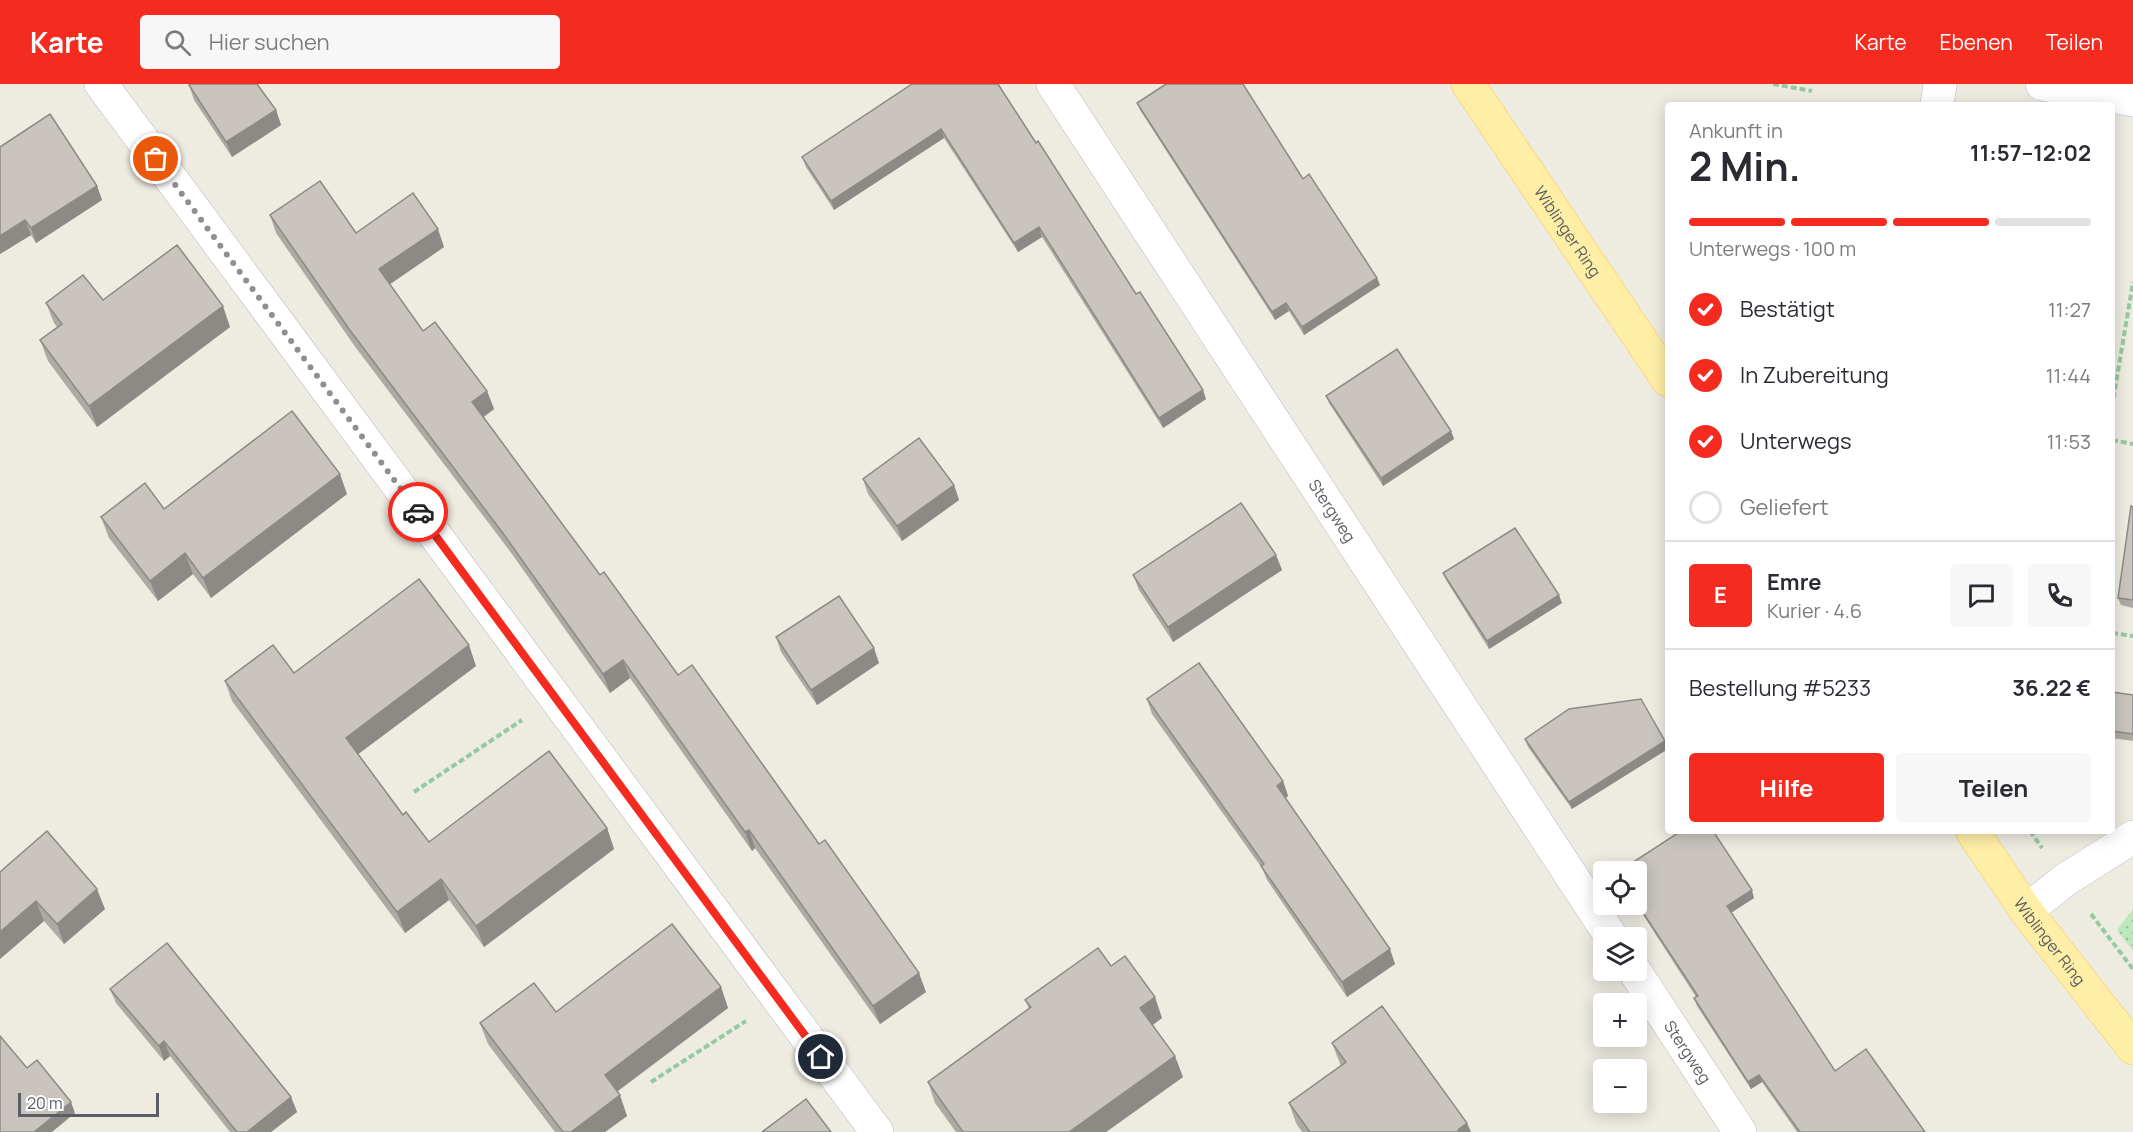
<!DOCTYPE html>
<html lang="de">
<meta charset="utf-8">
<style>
body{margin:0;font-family:Manrope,sans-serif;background:#f7f7f7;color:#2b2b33;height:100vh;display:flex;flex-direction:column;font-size:22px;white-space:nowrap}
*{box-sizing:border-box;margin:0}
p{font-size:20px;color:#7c7c81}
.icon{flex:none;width:33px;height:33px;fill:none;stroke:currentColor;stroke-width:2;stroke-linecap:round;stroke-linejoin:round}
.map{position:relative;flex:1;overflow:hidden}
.side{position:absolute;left:1665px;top:18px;width:450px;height:732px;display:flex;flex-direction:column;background:#fff;border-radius:6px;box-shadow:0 3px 15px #0003}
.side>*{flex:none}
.buttons{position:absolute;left:1593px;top:777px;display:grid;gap:12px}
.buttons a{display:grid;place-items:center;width:54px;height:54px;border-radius:6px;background:#fff;box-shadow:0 3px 15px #0003;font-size:30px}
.scale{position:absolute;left:18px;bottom:15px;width:141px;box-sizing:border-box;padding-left:6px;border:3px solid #5a5e64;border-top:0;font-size:16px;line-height:21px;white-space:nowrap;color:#5a5e64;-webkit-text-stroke:4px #fff;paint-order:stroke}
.pin{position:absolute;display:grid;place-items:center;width:51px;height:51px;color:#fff;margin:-26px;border:3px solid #fff;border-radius:50%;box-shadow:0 2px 6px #0007}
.courier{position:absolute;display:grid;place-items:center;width:60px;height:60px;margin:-30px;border:4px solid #f62b20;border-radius:50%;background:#fff;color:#222;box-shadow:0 2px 8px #0007}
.overview em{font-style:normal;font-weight:700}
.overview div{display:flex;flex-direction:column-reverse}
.overview{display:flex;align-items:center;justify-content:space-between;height:102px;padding:0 24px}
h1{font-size:39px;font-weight:700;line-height:45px}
.bar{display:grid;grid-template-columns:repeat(4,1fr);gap:9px 6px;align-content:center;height:72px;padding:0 24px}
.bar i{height:8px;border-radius:4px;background:#e1e1e2}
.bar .current{background:#f62b20}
.bar p{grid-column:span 4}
.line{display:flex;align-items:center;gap:15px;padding:0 24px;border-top:2px solid #e1e1e2}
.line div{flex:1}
.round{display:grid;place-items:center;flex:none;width:63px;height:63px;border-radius:6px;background:#f7f7f7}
ol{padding:0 24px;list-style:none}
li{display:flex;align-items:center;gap:18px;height:66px}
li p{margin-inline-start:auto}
li .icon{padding:6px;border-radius:50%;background:#f62b20;color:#fff;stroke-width:4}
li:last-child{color:#7c7c81}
li i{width:33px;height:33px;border:3px solid #e1e1e2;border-radius:50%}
.action{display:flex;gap:12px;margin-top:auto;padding:12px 24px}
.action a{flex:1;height:69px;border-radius:6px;background:#f62b20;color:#fff;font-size:24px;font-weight:700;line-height:69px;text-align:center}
.action a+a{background:#f7f7f7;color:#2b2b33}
header{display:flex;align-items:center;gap:36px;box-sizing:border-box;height:84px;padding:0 30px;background:#f62b20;color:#fff}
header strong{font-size:28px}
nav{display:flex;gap:33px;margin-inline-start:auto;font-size:21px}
.search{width:420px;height:54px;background:#f7f7f7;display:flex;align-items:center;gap:15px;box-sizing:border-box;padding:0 21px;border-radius:6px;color:#7c7c81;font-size:22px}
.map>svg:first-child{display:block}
</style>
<header>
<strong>Karte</strong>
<div class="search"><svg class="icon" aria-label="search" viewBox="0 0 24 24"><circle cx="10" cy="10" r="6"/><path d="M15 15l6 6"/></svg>Hier suchen</div>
<nav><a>Karte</a><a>Ebenen</a><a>Teilen</a></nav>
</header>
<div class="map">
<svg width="2133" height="1048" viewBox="0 0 2133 1048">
<defs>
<pattern id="grass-dots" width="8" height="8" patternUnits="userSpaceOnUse" patternTransform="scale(1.5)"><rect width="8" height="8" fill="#bde8bb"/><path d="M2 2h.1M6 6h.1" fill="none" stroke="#9dbf9c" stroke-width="1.8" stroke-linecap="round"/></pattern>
</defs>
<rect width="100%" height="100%" fill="#eeebe1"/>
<polygon fill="url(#grass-dots)" points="2133,825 2133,867 2117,846"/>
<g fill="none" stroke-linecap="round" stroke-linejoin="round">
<g stroke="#b7babf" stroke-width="34">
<g id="minor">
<polyline points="101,0 877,1048"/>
<path id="s1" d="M 1053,0 L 1612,854"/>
<polyline points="2042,0 2133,16"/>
<polyline points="1937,21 1940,0"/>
<polyline points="2026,827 2065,796 2133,753"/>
<path id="s2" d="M 1634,886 L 1740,1048"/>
</g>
</g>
<g stroke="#fcc64d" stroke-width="34">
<g id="major">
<path id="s3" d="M 1468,0 L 1668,296"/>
<path id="s4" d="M 1972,747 L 2026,827 L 2133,964"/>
</g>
</g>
<g stroke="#94caa2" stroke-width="4" stroke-dasharray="6 3" stroke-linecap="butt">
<polyline points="1773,0 1812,7"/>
<polyline points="2112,323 2133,198"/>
<polyline points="2112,356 2133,360"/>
<polyline points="2112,549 2133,552"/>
<polyline points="414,708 522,636"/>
<polyline points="2030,747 2042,764"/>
<polyline points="2091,830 2133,885"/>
<polyline points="651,998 746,937"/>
</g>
<use href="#minor" stroke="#fff" stroke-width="33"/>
<use href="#major" stroke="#ffeea5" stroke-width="33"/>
</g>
<g fill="#ada9a3">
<polygon points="912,0 1136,210 1206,315 1163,344 1042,153 1018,168 944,54 834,126 806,83 802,73"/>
<polygon points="189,1 276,26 281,41 232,73 194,16"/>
<polygon points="1137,19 1303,95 1377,194 1380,201 1304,251 1289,227 1275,236 1140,26"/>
<polygon points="0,63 97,102 102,116 36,159 31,151 0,170"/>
<polygon points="270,131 356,149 444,163 390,200 423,247 487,307 494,325 484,333 600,491 678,591 819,760 926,908 880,940 755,764 752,767 630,594 610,609 512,470 356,264 276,149"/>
<polygon points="103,216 230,243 97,343 48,277 40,256 57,243 54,239 46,219"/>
<polygon points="1326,312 1451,347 1454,355 1383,402 1329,319"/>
<polygon points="863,395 954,401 959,416 902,457 868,410"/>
<polygon points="347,410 211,514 193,490 158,517 109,454 101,433 164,425"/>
<polygon points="2133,423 2133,524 2121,521 2118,514"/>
<polygon points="1276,471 1282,486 1173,558 1139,506 1133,491"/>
<polygon points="1443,489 1562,519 1489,565 1446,496"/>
<polygon points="776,553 879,579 817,621 781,568"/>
<polygon points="476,582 358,670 403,731 429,758 607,744 614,765 484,863 449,816 405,849 232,617 225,597 294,589"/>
<polygon points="2112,608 2133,611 2133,657 2112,654"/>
<polygon points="1147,615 1283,697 1288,712 1286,714 1395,880 1347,913 1267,796 1262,784 1152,630"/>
<polygon points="1641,615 1572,725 1528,663 1525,655"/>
<polygon points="0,788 105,825 64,860 44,837 0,875"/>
<polygon points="1636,788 1754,814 1731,829 1835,987 1925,1048 1797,1048 1762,998 1751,1005 1697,922 1694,914 1696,913 1636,820"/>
<polygon points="1111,882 1162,934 1153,941 1183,993 1106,1048 956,1048 935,1019 928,998 1029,925 1025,916"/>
<polygon points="721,903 728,924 617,1008 627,1032 605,1048 555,1048 488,960 480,939"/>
<polygon points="110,905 291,1013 297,1028 271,1048 230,1048 170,972 164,977 116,919"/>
<polygon points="1332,959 1471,1048 1302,1048 1296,1039 1289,1019 1341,982"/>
</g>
<g fill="#8d8a85">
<polygon points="276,26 281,41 232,73 226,58"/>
<polygon points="941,45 944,54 834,126 831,117"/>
<polygon points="97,102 102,116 36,159 31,144"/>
<polygon points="25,136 31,151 0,170 0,152"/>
<polygon points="1039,143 1042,153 1018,168 1014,159"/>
<polygon points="438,145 444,163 386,203 379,185"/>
<polygon points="1377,194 1380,201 1304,251 1302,243"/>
<polygon points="1286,219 1289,227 1275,236 1272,228"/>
<polygon points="223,222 230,243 97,343 89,322"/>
<polygon points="1203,306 1206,315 1163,344 1159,334"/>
<polygon points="487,307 494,325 479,336 472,318"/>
<polygon points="1451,347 1454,355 1383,402 1381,394"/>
<polygon points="340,390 347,410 211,514 203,494"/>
<polygon points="954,401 959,416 902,457 897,442"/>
<polygon points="185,469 193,490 158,517 150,497"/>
<polygon points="1276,471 1282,486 1173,558 1168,543"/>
<polygon points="1559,511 1562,519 1489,565 1487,557"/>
<polygon points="469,561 476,582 353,674 346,654"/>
<polygon points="874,564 879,579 817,621 811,606"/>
<polygon points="623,576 630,594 610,609 603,590"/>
<polygon points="1665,657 1668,665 1572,725 1569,718"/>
<polygon points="1283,697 1288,712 1282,716 1277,702"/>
<polygon points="607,744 614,765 484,863 476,842"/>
<polygon points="749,746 755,764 752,767 745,748"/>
<polygon points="441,795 449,816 405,849 397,828"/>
<polygon points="97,805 105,825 64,860 57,840"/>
<polygon points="1752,806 1754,814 1729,830 1727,822"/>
<polygon points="36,817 44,837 0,875 0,848"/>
<polygon points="1390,865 1395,880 1347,913 1342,898"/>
<polygon points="919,889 926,908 880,940 873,922"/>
<polygon points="721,903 728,924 612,1011 605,991"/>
<polygon points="1155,913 1162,934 1148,944 1140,924"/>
<polygon points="164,957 170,972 164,977 159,962"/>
<polygon points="1175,972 1183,993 1106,1048 1069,1048"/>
<polygon points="1759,991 1762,998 1751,1005 1748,998"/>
<polygon points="620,1011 627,1032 605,1048 571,1048"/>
<polygon points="291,1013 297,1028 271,1048 247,1048"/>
<polygon points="71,1018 75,1029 52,1048 34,1048"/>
<polygon points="1467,1039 1471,1048 1458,1048 1458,1046"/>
</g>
<g fill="#c9c5be" stroke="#8d8a85" stroke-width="1.5">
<polygon points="191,0 257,0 276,26 226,58 189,1"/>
<polygon points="912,0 998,0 1036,59 1038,57 1136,210 1140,208 1203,306 1159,334 1039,143 1014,159 941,45 831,117 802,73"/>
<polygon points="1166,0 1243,0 1303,95 1309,90 1377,194 1302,243 1286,219 1272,228 1137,19"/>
<polygon points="50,30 97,102 31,144 25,136 0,152 0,63"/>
<polygon points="320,97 356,149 413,109 438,145 379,185 423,247 435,238 487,307 472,318 600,491 604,488 678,591 692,581 819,760 825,756 919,889 873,922 749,746 745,748 623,576 603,590 505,452 349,245 270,131"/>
<polygon points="177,161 223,222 89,322 40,256 62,240 46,219 83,191 103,216"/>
<polygon points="1397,265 1451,347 1381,394 1326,312"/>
<polygon points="292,327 340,390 203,494 185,469 150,497 101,433 145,399 164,425"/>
<polygon points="919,354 954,401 897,442 863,395"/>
<polygon points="1241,419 1276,471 1168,543 1133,491"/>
<polygon points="2131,422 2133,423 2133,516 2118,514"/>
<polygon points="1515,444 1559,511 1487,557 1443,489"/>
<polygon points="419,495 469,561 346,654 403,731 406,728 429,758 549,667 607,744 476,842 441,795 397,828 225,597 273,561 294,589"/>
<polygon points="839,512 874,564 811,606 776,553"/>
<polygon points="1199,579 1283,697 1277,702 1390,865 1342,898 1261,782 1264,780 1147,615"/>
<polygon points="2112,608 2133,611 2133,650 2112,647"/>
<polygon points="1641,615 1665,657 1569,718 1525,655 1569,625"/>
<polygon points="47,747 97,805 57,840 36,817 0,848 0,788"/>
<polygon points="1681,747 1713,747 1752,806 1727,822 1835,987 1866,965 1925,1048 1800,1048 1759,991 1748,998 1694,914 1698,912 1636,818 1636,788 1618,788"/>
<polygon points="672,840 721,903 605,991 620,1011 571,1048 563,1048 480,939 534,899 556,928"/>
<polygon points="167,859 291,1013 247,1048 237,1048 164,957 159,962 110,905"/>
<polygon points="1098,864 1111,882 1125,872 1155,913 1140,924 1175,972 1069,1048 963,1048 928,998 1031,923 1025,916"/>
<polygon points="1382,922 1467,1039 1458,1046 1459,1048 1310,1048 1289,1019 1346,978 1332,959"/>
<polygon points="0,952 27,984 37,976 71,1018 34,1048 0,1048"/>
<polygon points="806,1015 831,1048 762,1048"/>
</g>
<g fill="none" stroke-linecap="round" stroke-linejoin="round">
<polyline stroke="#8e8f90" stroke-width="6" stroke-dasharray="0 10.8" points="156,75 418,428"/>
<polyline stroke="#f62b20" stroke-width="8" points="418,428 821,973"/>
</g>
<g text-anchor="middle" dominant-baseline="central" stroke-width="5" stroke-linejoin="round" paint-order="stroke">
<g font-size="16" fill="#5a5e64" stroke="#fff">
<text stroke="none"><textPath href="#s3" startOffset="178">Wiblinger Ring</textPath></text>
<text stroke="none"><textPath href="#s1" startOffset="510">Stergweg</textPath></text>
<text stroke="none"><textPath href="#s4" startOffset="135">Wiblinger Ring</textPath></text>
<text stroke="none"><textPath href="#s2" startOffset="98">Stergweg</textPath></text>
</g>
</g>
</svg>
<div class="buttons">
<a><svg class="icon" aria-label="locate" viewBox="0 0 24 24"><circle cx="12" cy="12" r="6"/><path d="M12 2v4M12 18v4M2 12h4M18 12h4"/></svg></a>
<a><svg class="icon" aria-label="layers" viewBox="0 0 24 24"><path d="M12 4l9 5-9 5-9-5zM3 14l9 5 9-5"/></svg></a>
<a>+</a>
<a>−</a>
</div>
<div class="scale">20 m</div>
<div class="pin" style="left:156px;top:75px;background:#ea580c"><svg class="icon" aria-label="bag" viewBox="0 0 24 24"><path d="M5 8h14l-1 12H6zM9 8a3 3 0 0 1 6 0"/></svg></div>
<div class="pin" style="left:821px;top:973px;background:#1f2937"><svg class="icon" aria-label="home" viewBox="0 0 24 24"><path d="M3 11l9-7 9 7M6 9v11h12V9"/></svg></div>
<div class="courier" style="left:418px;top:428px"><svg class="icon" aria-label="car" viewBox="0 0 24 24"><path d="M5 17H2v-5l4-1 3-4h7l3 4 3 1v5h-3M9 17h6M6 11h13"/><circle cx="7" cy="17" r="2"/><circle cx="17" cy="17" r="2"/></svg></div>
<section class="side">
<div class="overview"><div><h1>2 Min.</h1><p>Ankunft in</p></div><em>11:57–12:02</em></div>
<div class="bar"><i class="current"></i><i class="current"></i><i class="current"></i><i></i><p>Unterwegs · 100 m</p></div>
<ol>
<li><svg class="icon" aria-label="check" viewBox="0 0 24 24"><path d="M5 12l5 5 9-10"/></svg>Bestätigt<p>11:27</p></li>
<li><svg class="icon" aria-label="check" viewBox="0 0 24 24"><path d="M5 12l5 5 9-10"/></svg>In Zubereitung<p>11:44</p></li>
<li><svg class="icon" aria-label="check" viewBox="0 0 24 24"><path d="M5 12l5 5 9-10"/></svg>Unterwegs<p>11:53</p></li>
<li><i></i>Geliefert</li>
</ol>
<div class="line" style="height:108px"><b class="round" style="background:#f62b20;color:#fff">E</b><div><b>Emre</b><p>Kurier · 4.6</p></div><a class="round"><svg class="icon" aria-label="chat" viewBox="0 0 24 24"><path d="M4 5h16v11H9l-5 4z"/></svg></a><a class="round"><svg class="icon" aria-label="phone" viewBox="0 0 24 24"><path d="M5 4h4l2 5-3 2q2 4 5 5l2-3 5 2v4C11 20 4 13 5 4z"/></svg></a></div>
<div class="line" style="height:78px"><div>Bestellung #5233</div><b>36.22 €</b></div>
<div class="action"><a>Hilfe</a><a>Teilen</a></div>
</section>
</div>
